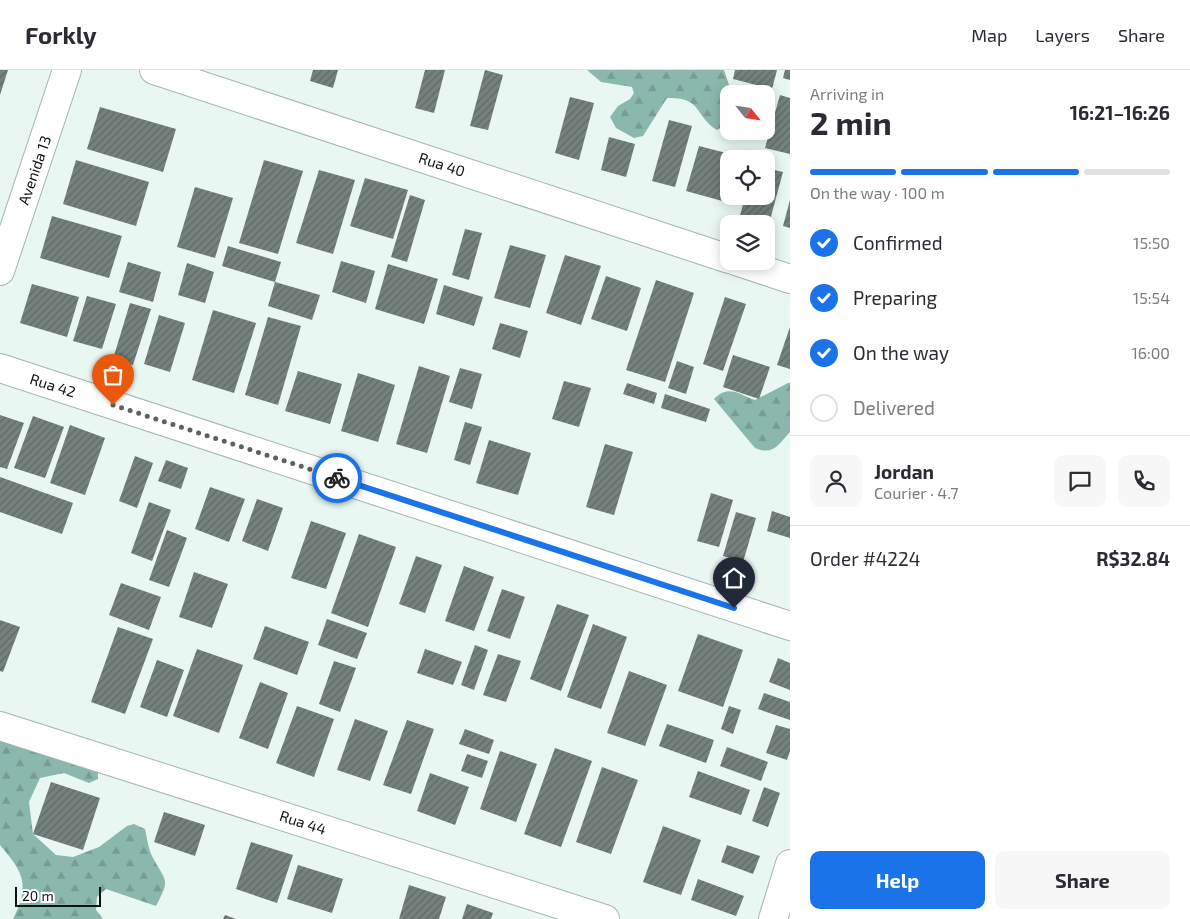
<!DOCTYPE html>
<meta charset="utf-8">
<style>
body{margin:0;font-family:"Exo 2",sans-serif;background:#f7f7f7;color:#2b2b33;height:100vh;display:flex;flex-direction:column;font-size:19px;white-space:nowrap}
*{box-sizing:border-box;margin:0}
p{font-size:16px;color:#7c7c81}
.icon{flex:none;width:28px;height:28px;fill:none;stroke:currentColor;stroke-width:2;stroke-linecap:round;stroke-linejoin:round}
.map{position:relative;flex:1;overflow:hidden}
.panel{display:flex;flex-direction:column;background:#fff;width:400px}
.panel>*{flex:none}
.needle{width:32px;rotate:120deg}
.tools{position:absolute;left:720px;top:15px;display:grid;gap:10px}
.tools a{display:grid;place-items:center;width:55px;height:55px;border-radius:10px;background:#fff;box-shadow:0 2px 12px #0003;font-size:25px}
.scale{position:absolute;left:15px;bottom:12px;width:86px;box-sizing:border-box;padding-left:5px;border:2px solid #0d1211;border-top:0;font-size:14px;line-height:18px;white-space:nowrap;color:#0d1211;-webkit-text-stroke:4px #fff;paint-order:stroke}
.pin{position:absolute;display:grid;place-items:center;width:42px;height:42px;color:#fff;margin:-51px -21px;border-radius:50% 50% 50% 0;rotate:-45deg;box-shadow:0 0 5px #0007}
.pin .icon{rotate:45deg}
.courier{position:absolute;display:grid;place-items:center;width:50px;height:50px;margin:-25px;border:4px solid #1a73e8;border-radius:50%;background:#fff;color:#222;box-shadow:0 1px 6px #0007}
.headline em{font-style:normal;font-weight:700}
.headline div{display:flex;flex-direction:column-reverse}
.headline{display:flex;align-items:center;justify-content:space-between;height:85px;padding:0 20px}
h1{font-size:32px;font-weight:700;line-height:38px}
.bar{display:grid;grid-template-columns:repeat(4,1fr);gap:8px 5px;align-content:center;height:60px;padding:0 20px}
.bar i{height:6px;border-radius:4px;background:#e1e1e2}
.bar .current{background:#1a73e8}
.bar p{grid-column:span 4}
.line{display:flex;align-items:center;gap:12px;padding:0 20px;border-top:1px solid #e1e1e2}
.line div{flex:1}
.round{display:grid;place-items:center;flex:none;width:52px;height:52px;border-radius:10px;background:#f7f7f7}
ol{padding:0 20px;list-style:none}
li{display:flex;align-items:center;gap:15px;height:55px}
li p{margin-inline-start:auto}
li .icon{padding:5px;border-radius:50%;background:#1a73e8;color:#fff;stroke-width:4}
li:last-child{color:#7c7c81}
li i{width:28px;height:28px;border:2px solid #e1e1e2;border-radius:50%}
.primary-button{display:flex;gap:10px;margin-top:auto;padding:10px 20px}
.primary-button a{flex:1;height:58px;border-radius:10px;background:#1a73e8;color:#fff;font-size:20px;font-weight:700;line-height:58px;text-align:center}
.primary-button a+a{background:#f7f7f7;color:#2b2b33}
header{display:flex;align-items:center;gap:30px;box-sizing:border-box;height:70px;padding:0 25px;background:#fff;border-bottom:1px solid #e1e1e2}
header strong{font-size:24px}
nav{display:flex;gap:28px;margin-inline-start:auto;font-size:18px}
main{display:flex;flex:1;min-height:0}
.map>svg:first-child{display:block}
</style>
<header>
<strong>Forkly</strong>
<nav><a>Map</a><a>Layers</a><a>Share</a></nav>
</header>
<main>
<div class="map">
<svg width="790" height="849" viewBox="0 0 790 849">
<defs>
<pattern id="forest-firs" width="22" height="20" patternUnits="userSpaceOnUse" patternTransform="scale(1.25)"><rect width="22" height="20" fill="#8bb8ac"/><path d="M5 1l3.5 6h-7zM16 11l3.5 6h-7z" fill="#779d93"/></pattern>
<pattern id="building-hatch" width="6" height="6" patternUnits="userSpaceOnUse" patternTransform="scale(1.25)"><rect width="6" height="6" fill="#74827e"/><path d="M-1 1l2-2M0 6l6-6M5 7l2-2" fill="none" stroke="#5e6966"/></pattern>
</defs>
<rect width="100%" height="100%" fill="#e8f7f2"/>
<g fill="url(#forest-firs)">
<path d="M 587,0 L 724,0 L 732,24 L 729,24 C 729,38 732,53 717,60 C 694,46 703,27 667,28 L 643,66 L 634,68 L 616,58 L 610,47 L 618,36 L 630,29 L 634,23 L 632,17 L 601,12 Z"/>
<path d="M 788,313 L 790,313 L 790,362 C 779,374 773,386 755,378 L 714,329 C 728,314 739,324 755,330 Z"/>
<path d="M 0,669 L 85,689 L 98,703 L 98,709 L 89,713 L 64,703 L 40,708 L 29,732 L 33,764 L 56,785 L 73,787 L 99,777 L 127,756 L 134,754 L 145,759 C 147,767 148,778 152,786 C 166,813 171,807 156,836 L 106,819 L 97,827 L 96,840 L 103,849 L 13,849 C 30,815 24,803 0,775 Z"/>
</g>
<g fill="url(#building-hatch)">
<polygon points="0,0 8,0 0,25"/>
<polygon points="313,0 338,0 333,18 310,11"/>
<polygon points="425,0 445,0 434,43 415,38"/>
<polygon points="485,0 503,5 488,60 470,56"/>
<polygon points="735,0 777,0 772,19 733,9"/>
<polygon points="785,0 790,0 790,10 783,8"/>
<polygon points="780,25 790,28 790,84 765,78"/>
<polygon points="570,27 594,33 579,90 555,83"/>
<polygon points="100,37 176,59 163,102 87,79"/>
<polygon points="669,50 692,56 675,117 652,111"/>
<polygon points="609,67 635,74 626,107 601,100"/>
<polygon points="699,76 738,86 738,89 729,89 729,122 726,132 686,121"/>
<polygon points="76,90 149,112 136,156 63,134"/>
<polygon points="264,90 303,101 278,184 239,173"/>
<polygon points="766,98 783,102 767,161 766,154 738,154 745,126 766,126"/>
<polygon points="319,100 355,110 333,184 296,173"/>
<polygon points="365,108 408,120 393,169 350,156"/>
<polygon points="195,117 233,128 215,188 177,177"/>
<polygon points="410,125 425,130 407,192 391,187"/>
<polygon points="790,130 790,158 783,156"/>
<polygon points="52,146 122,166 109,208 40,188"/>
<polygon points="465,159 482,163 469,210 452,205"/>
<polygon points="510,175 546,185 530,238 494,228"/>
<polygon points="228,176 281,192 275,212 222,196"/>
<polygon points="565,185 601,196 581,255 546,243"/>
<polygon points="341,191 375,201 366,233 332,222"/>
<polygon points="128,192 161,202 153,232 119,222"/>
<polygon points="187,193 214,202 205,233 178,225"/>
<polygon points="388,194 438,209 424,254 375,239"/>
<polygon points="606,206 641,218 627,261 591,249"/>
<polygon points="656,210 694,223 665,312 626,300"/>
<polygon points="275,212 320,225 312,250 268,236"/>
<polygon points="32,214 79,227 67,267 20,253"/>
<polygon points="444,215 483,227 474,256 436,244"/>
<polygon points="87,226 116,234 102,279 73,271"/>
<polygon points="725,227 746,234 723,301 703,294"/>
<polygon points="130,233 151,239 133,295 113,289"/>
<polygon points="213,240 256,253 234,323 192,310"/>
<polygon points="159,245 185,253 170,302 144,294"/>
<polygon points="268,247 301,256 278,335 245,325"/>
<polygon points="500,253 528,261 520,288 492,279"/>
<polygon points="790,257 790,299 777,295"/>
<polygon points="733,285 770,297 759,329 723,317"/>
<polygon points="677,291 694,297 686,324 668,318"/>
<polygon points="419,296 450,306 427,383 396,374"/>
<polygon points="460,298 482,304 472,339 449,332"/>
<polygon points="298,301 342,314 330,354 285,341"/>
<polygon points="358,303 395,315 378,372 341,361"/>
<polygon points="564,311 591,318 579,357 552,349"/>
<polygon points="627,313 657,323 654,334 623,324"/>
<polygon points="665,324 710,339 706,352 661,338"/>
<polygon points="0,345 24,353 7,399 0,397"/>
<polygon points="33,346 64,357 45,408 14,398"/>
<polygon points="465,352 482,357 470,395 454,390"/>
<polygon points="70,355 105,368 85,425 50,413"/>
<polygon points="489,370 531,383 518,425 476,413"/>
<polygon points="605,374 633,382 614,445 586,437"/>
<polygon points="135,386 153,393 137,438 119,431"/>
<polygon points="166,390 188,398 181,419 158,411"/>
<polygon points="0,407 73,433 62,464 0,442"/>
<polygon points="210,417 245,429 229,472 195,459"/>
<polygon points="711,423 733,430 719,477 697,471"/>
<polygon points="257,429 283,438 268,481 242,471"/>
<polygon points="149,432 171,440 152,491 131,483"/>
<polygon points="772,441 790,447 790,468 767,461"/>
<polygon points="736,442 756,448 743,492 723,486"/>
<polygon points="311,451 346,463 326,519 291,508"/>
<polygon points="167,460 187,468 169,517 149,510"/>
<polygon points="359,464 396,477 368,557 331,543"/>
<polygon points="416,486 442,495 425,543 399,534"/>
<polygon points="464,496 494,507 474,561 445,551"/>
<polygon points="194,502 228,514 212,558 179,547"/>
<polygon points="121,513 161,527 149,560 109,545"/>
<polygon points="502,519 525,527 510,569 487,561"/>
<polygon points="557,534 589,545 561,621 530,609"/>
<polygon points="327,549 367,563 357,589 318,575"/>
<polygon points="0,550 20,557 3,602 0,601"/>
<polygon points="593,554 627,567 601,639 567,627"/>
<polygon points="265,556 309,572 297,605 253,589"/>
<polygon points="118,557 153,569 125,644 91,632"/>
<polygon points="698,564 743,580 723,637 678,621"/>
<polygon points="475,575 488,580 474,620 461,615"/>
<polygon points="197,579 243,595 219,663 173,646"/>
<polygon points="425,579 462,592 453,615 417,603"/>
<polygon points="498,584 521,591 506,632 483,625"/>
<polygon points="778,588 790,593 790,620 769,612"/>
<polygon points="157,590 184,600 167,647 140,637"/>
<polygon points="334,591 356,598 340,642 319,634"/>
<polygon points="629,601 667,615 645,676 607,663"/>
<polygon points="260,612 288,623 268,679 239,668"/>
<polygon points="764,623 790,632 790,650 758,639"/>
<polygon points="297,636 334,649 314,707 276,693"/>
<polygon points="729,636 741,640 733,664 721,659"/>
<polygon points="355,649 388,661 370,711 337,700"/>
<polygon points="407,650 434,659 411,724 383,715"/>
<polygon points="667,654 714,670 706,693 659,676"/>
<polygon points="776,655 790,659 790,681 787,690 766,683"/>
<polygon points="465,659 494,670 489,684 459,674"/>
<polygon points="727,677 768,692 761,711 720,696"/>
<polygon points="555,678 592,691 561,777 524,764"/>
<polygon points="500,681 537,694 516,752 480,739"/>
<polygon points="467,684 488,691 482,708 461,701"/>
<polygon points="602,697 638,710 611,784 576,772"/>
<polygon points="698,701 750,720 741,745 689,727"/>
<polygon points="430,703 469,717 455,755 417,741"/>
<polygon points="51,712 100,728 83,780 33,764"/>
<polygon points="764,717 780,723 768,757 752,751"/>
<polygon points="164,742 205,755 195,786 154,772"/>
<polygon points="663,756 701,770 681,825 643,812"/>
<polygon points="251,772 293,785 277,833 236,819"/>
<polygon points="727,775 760,786 753,804 721,792"/>
<polygon points="298,795 343,809 332,843 287,829"/>
<polygon points="698,809 744,826 736,846 691,830"/>
<polygon points="409,815 446,827 439,849 399,849"/>
<polygon points="467,834 493,843 491,849 462,849"/>
<polygon points="225,845 236,849 223,849"/>
</g>
<g fill="none" stroke-linecap="round" stroke-linejoin="round">
<g stroke="#a6b4b0" stroke-width="30">
<g id="minor">
<polyline points="154,0 729,189"/>
<polyline points="736,191 790,209"/>
<polyline points="0,201 67,0"/>
<polyline points="0,298 790,556"/>
<polyline points="0,656 605,849"/>
<polyline points="773,849 790,794"/>
</g>
</g>
<use href="#minor" stroke="#fff" stroke-width="28"/>
</g>
<g fill="none" stroke-linecap="round" stroke-linejoin="round">
<polyline stroke="#5a6260" stroke-width="5" stroke-dasharray="0 9" points="113,335 337,408"/>
<polyline stroke="#1a73e8" stroke-width="6" points="337,408 734,538"/>
</g>
<g text-anchor="middle" dominant-baseline="central" stroke-width="4.5" stroke-linejoin="round" paint-order="stroke">
<g font-size="15" fill="#0d1211" stroke="#fff">
<text transform="translate(442 94) rotate(18)">Rua 40</text>
<text transform="translate(34 100) rotate(-71)">Avenida 13</text>
<text transform="translate(53 315) rotate(18)">Rua 42</text>
<text transform="translate(303 752) rotate(18)">Rua 44</text>
</g>
</g>
</svg>
<div class="tools">
<a><svg class="needle" viewBox="-14 -14 28 28"><path d="M0-13l5 13h-10z" fill="#e53935"/><path d="M0 13l5-13h-10z" fill="#7c7c81"/></svg></a>
<a><svg class="icon" aria-label="locate" viewBox="0 0 24 24"><circle cx="12" cy="12" r="6"/><path d="M12 2v4M12 18v4M2 12h4M18 12h4"/></svg></a>
<a><svg class="icon" aria-label="layers" viewBox="0 0 24 24"><path d="M12 4l9 5-9 5-9-5zM3 14l9 5 9-5"/></svg></a>
</div>
<div class="scale">20 m</div>
<div class="pin" style="left:113px;top:335px;background:#ea580c"><svg class="icon" aria-label="bag" viewBox="0 0 24 24"><path d="M5 8h14l-1 12H6zM9 8a3 3 0 0 1 6 0"/></svg></div>
<div class="pin" style="left:734px;top:538px;background:#1f2937"><svg class="icon" aria-label="home" viewBox="0 0 24 24"><path d="M3 11l9-7 9 7M6 9v11h12V9"/></svg></div>
<div class="courier" style="left:337px;top:408px"><svg class="icon" aria-label="bike" viewBox="0 0 24 24"><circle cx="6" cy="16" r="4"/><circle cx="18" cy="16" r="4"/><path d="M6 16l4-8h5l3 8M10 8l3 8H6M13 5h3"/></svg></div>
</div>
<section class="panel">
<div class="headline"><div><h1>2 min</h1><p>Arriving in</p></div><em>16:21–16:26</em></div>
<div class="bar"><i class="current"></i><i class="current"></i><i class="current"></i><i></i><p>On the way · 100 m</p></div>
<ol>
<li><svg class="icon" aria-label="check" viewBox="0 0 24 24"><path d="M5 12l5 5 9-10"/></svg>Confirmed<p>15:50</p></li>
<li><svg class="icon" aria-label="check" viewBox="0 0 24 24"><path d="M5 12l5 5 9-10"/></svg>Preparing<p>15:54</p></li>
<li><svg class="icon" aria-label="check" viewBox="0 0 24 24"><path d="M5 12l5 5 9-10"/></svg>On the way<p>16:00</p></li>
<li><i></i>Delivered</li>
</ol>
<div class="line" style="height:90px"><a class="round"><svg class="icon" aria-label="person" viewBox="0 0 24 24"><circle cx="12" cy="8" r="4"/><path d="M4 21q1-7 8-7t8 7"/></svg></a><div><b>Jordan</b><p>Courier · 4.7</p></div><a class="round"><svg class="icon" aria-label="chat" viewBox="0 0 24 24"><path d="M4 5h16v11H9l-5 4z"/></svg></a><a class="round"><svg class="icon" aria-label="phone" viewBox="0 0 24 24"><path d="M5 4h4l2 5-3 2q2 4 5 5l2-3 5 2v4C11 20 4 13 5 4z"/></svg></a></div>
<div class="line" style="height:65px"><div>Order #4224</div><b>R$32.84</b></div>
<div class="primary-button"><a>Help</a><a>Share</a></div>
</section>
</main>
